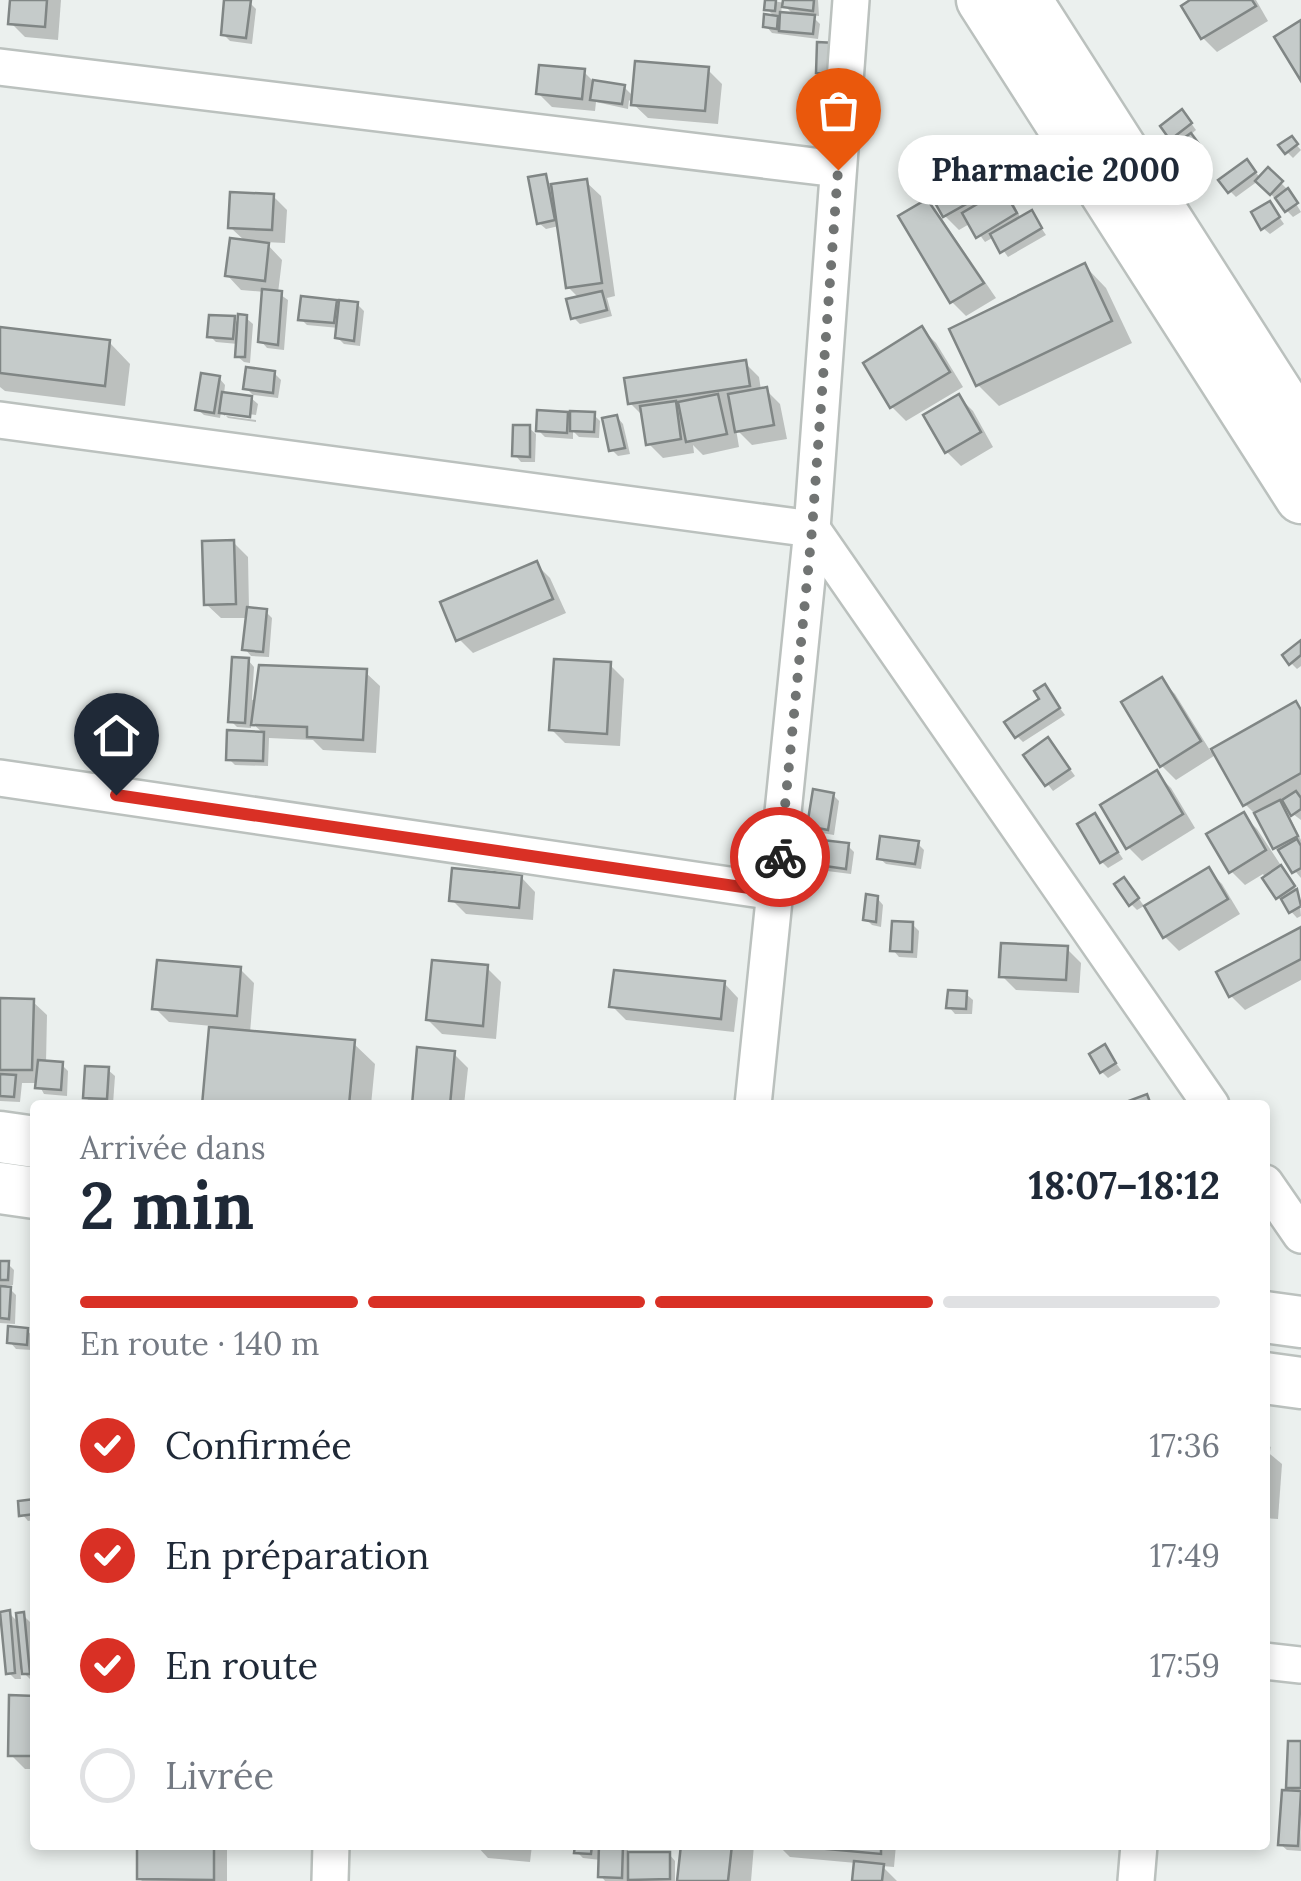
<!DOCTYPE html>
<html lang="fr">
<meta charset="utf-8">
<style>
body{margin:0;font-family:Lora,serif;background:#f2f2f3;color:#1f2937;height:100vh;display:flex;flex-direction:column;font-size:38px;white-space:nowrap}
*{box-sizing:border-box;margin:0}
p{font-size:32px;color:#747a83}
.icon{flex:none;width:55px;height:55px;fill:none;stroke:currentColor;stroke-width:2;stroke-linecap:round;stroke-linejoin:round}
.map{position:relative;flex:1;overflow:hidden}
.details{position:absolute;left:30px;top:1100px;width:1240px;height:750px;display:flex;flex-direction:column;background:#fff;border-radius:10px;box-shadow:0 5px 15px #0003}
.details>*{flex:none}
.pin{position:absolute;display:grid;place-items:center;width:85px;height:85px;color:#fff;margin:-102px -42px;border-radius:50% 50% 50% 0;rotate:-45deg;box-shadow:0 0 10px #0007}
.pin .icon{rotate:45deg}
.courier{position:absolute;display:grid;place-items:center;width:100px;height:100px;margin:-50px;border:8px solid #d93025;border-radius:50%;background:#fff;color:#222;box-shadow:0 2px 12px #0007}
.bubble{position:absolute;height:70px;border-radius:35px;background:#fff;box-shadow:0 5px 15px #0003;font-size:32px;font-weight:700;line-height:70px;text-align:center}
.summary em{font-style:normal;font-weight:700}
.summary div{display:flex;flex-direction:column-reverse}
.summary{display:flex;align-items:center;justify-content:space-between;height:170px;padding:0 50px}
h1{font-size:65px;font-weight:700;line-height:75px}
.bar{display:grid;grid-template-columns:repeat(4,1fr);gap:15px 10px;align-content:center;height:120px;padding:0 50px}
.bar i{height:12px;border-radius:8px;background:#e0e1e3}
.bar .on{background:#d93025}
.bar p{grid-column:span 4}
ol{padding:0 50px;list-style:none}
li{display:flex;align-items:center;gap:30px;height:110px}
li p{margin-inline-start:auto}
li .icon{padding:10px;border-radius:50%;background:#d93025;color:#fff;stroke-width:4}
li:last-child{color:#747a83}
li i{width:55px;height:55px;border:5px solid #e0e1e3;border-radius:50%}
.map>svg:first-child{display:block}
</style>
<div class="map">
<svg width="1301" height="1881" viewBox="0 0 1301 1881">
<rect width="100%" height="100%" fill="#ebf0ee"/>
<g fill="#0003" fill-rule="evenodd">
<polygon points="13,0 61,0 58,40 25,37 11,23"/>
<polygon points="227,0 250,3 256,9 252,44 230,41 223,34"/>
<path d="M 767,0 L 785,3 L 785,0 L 818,0 L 819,16 L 811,15 L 820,24 L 818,39 L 772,33 L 766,26 L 776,18 L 767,9 ZM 782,3 L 795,16 L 781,15 Z"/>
<polygon points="1195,0 1256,0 1268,21 1217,52 1203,38"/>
<polygon points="708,70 722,84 718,124 648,118 629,100 628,109 596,102 595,111 552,107 538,93 584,72 595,83 624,87 634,97"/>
<polygon points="1188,119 1196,130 1190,135 1203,151 1194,158 1181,142 1178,144 1172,138"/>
<polygon points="1291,139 1301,150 1293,158 1287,152"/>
<polygon points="979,146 993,160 1021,219 1031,213 1046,235 1008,257 994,237 985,242 971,223 959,230 945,216 923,177"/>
<polygon points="1253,168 1260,178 1268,170 1287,189 1301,212 1293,217 1258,181 1236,197 1230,191"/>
<polygon points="545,176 552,187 586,182 601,196 615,296 607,298 612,316 580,324 573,317 580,299 568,287 559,226 546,229 539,223"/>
<polygon points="273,196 287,210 285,243 265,242 282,260 278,293 288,300 284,350 267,348 261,341 265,292 241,290 227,275 246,242 230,227"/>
<polygon points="926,202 940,216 996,298 966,316 952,302 901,217"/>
<polygon points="1270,204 1284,224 1270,234 1263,228"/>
<polygon points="1085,266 1106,288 1132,343 999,406 978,385"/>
<polygon points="335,302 341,308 357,304 364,311 360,346 344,344 338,338 339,328 307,325 301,319"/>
<polygon points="246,318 253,324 250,363 244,362 237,356 238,344 216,342 210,336 234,319 240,325"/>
<polygon points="0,329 109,342 130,364 125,406 5,391 0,387"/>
<polygon points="922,329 936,343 963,387 906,421 892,407 866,363"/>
<polygon points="745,363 759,377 761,390 766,390 780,404 787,439 752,445 736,429 739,447 703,455 693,445 694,453 663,458 649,444 645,418 630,403"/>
<polygon points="274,373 281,380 278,398 253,395 246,388"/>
<polygon points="219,378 225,385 224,394 251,398 258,404 256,415 225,411 225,416 221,412 220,418 204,415 197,409"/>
<polygon points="959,397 973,411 993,447 961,466 947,452"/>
<polygon points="567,414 572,419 594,415 600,421 599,438 579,437 573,431 573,439 545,437 538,430"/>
<polygon points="226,416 256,420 256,422 228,418"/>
<polygon points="617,417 623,424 630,454 618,456 612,450"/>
<polygon points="529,428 536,434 535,462 521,462 515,455"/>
<polygon points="233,542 248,557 249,610 266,612 272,618 269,657 251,656 245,649 248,618 221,618 206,604"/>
<polygon points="536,564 550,578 566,613 473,653 459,639"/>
<polygon points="1301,643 1301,666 1297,669 1291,663"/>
<polygon points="248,660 254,667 252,700 365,672 380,686 376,753 323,750 313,740 269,738 268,766 235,765 229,759 264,734 251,722 251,728 237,727 231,721"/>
<polygon points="610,665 624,679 620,746 565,743 551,729"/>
<polygon points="1161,680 1175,694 1211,752 1295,704 1301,709 1301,820 1285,808 1301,840 1301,878 1275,847 1261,820 1245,804 1217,754 1176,780 1162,766 1124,703"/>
<polygon points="1044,687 1065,715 1023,742 1017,736 1042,700"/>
<polygon points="1054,747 1075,776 1053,791 1026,756"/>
<polygon points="1157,774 1171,788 1195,828 1142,861 1128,847"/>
<polygon points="833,795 839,801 834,835 816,832 810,825"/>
<polygon points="1243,815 1257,829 1299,893 1301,916 1297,918 1278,897 1263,874 1245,885 1231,871"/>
<polygon points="1095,816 1123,859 1108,868 1102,862"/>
<polygon points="918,844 924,850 921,869 886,864 879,858"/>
<polygon points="848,846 854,852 851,874 827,871 821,864"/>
<polygon points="1208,870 1222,884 1240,914 1179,951 1165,937 1147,907"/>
<polygon points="521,877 535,892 533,920 466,914 452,900"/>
<polygon points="1130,886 1144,906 1137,910 1131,904"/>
<polygon points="877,898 883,905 881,927 872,925 866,919"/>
<polygon points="912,924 919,931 917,958 899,957 893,950"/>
<polygon points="1301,930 1301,980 1245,1010 1231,996"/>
<polygon points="1067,949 1081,963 1079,993 1016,990 1002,976"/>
<polygon points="487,968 501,982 496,1039 442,1034 428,1020"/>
<polygon points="240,969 254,983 250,1033 353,1043 375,1064 371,1105 205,1105 212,1026 169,1022 155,1008"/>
<polygon points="724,983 738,998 734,1032 626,1020 612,1006"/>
<polygon points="966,994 973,1000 972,1014 955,1014 949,1007"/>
<polygon points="0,1001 32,1001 47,1015 46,1063 62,1065 68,1071 67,1096 44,1094 38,1083 22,1083 20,1102 0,1101"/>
<polygon points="1104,1047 1121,1070 1108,1078 1102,1072"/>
<polygon points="454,1054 468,1068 464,1105 414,1105"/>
<polygon points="108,1070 115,1076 113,1104 92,1103 85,1097"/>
<polygon points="0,1263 8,1264 14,1270 13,1285 6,1285 16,1295 15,1324 0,1323 0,1289 3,1289 0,1286"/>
<polygon points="27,1330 33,1337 32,1350 16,1349 10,1342"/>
<polygon points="1265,1450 1282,1464 1278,1519 1265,1518"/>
<polygon points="35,1501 35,1520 28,1521 22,1514"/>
<polygon points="9,1613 20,1624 23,1615 34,1626 35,1619 35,1679 31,1680 20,1669 21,1679 15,1679 9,1673"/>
<polygon points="35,1698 35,1769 25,1769 11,1755"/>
<polygon points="1301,1744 1300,1793 1301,1851 1287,1850 1280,1844 1295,1794 1289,1787"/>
<polygon points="139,1845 227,1845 227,1881 142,1881 139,1878"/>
<polygon points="476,1845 532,1845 530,1862 488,1858"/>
<polygon points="577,1845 628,1845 628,1854 669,1854 675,1861 675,1881 633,1881 628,1876 627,1881 605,1881 601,1876 601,1860 583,1858 577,1852"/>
<polygon points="683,1845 754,1845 751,1881 680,1881"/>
<polygon points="778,1845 896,1845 894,1867 882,1866 897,1881 855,1881 856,1863 790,1857"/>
</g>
<g fill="#c5cbca" stroke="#808685" stroke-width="2.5">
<polygon points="10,0 47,0 45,27 8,24"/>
<polygon points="224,0 251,0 246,38 221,35"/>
<polygon points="765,0 776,0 775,11 764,10"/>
<polygon points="783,0 814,0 813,11 782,7"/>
<polygon points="1190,0 1252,0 1256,6 1201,39 1181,6"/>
<polygon points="780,12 815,15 813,34 779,31"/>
<polygon points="764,14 778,16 777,29 763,27"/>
<polygon points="1301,20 1301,81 1274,37"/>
<polygon points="817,42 836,43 834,74 816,73"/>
<polygon points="635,61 709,67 705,111 631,105"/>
<polygon points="539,65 585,69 582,99 536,94"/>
<polygon points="593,80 625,85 622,104 590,100"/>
<polygon points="1182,109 1192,123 1170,140 1160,126"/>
<polygon points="1191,133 1199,144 1186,153 1178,142"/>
<polygon points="1292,136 1298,144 1285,154 1278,145"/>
<polygon points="979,142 1002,184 943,217 920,176"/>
<polygon points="1247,159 1256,172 1228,193 1218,180"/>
<polygon points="1268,167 1283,181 1270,195 1255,181"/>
<polygon points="546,174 555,220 537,224 528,177"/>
<polygon points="587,179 602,283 566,288 551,184"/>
<polygon points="1288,188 1298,203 1285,212 1275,198"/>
<polygon points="1003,189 1017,213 976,238 962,213"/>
<polygon points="230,192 274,194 272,230 228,228"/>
<polygon points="927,199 984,283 950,303 898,216"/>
<polygon points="1270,201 1280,217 1261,230 1251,212"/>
<polygon points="1032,210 1042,228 1000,253 990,234"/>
<polygon points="230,238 269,243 265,281 225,276"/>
<polygon points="1085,263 1112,321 976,386 949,329"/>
<polygon points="262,289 282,291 278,345 258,342"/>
<polygon points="602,291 607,310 571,319 566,299"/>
<polygon points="301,296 337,300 334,323 298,320"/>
<polygon points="339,300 358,302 354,341 335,338"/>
<polygon points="238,314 247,315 245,357 235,357"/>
<polygon points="209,315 235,316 233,339 207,337"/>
<polygon points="922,326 950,372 890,408 863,363"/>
<polygon points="0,327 110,340 105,386 0,373"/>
<polygon points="746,360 750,386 628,404 624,378"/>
<polygon points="246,367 275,371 273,393 243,389"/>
<polygon points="201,373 220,376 214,413 195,410"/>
<polygon points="767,387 774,425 735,432 728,394"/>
<polygon points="222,392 252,396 250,417 219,413"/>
<polygon points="718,394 727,434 686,442 678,402"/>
<polygon points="959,394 981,432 945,453 923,415"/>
<polygon points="676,401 681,439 646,445 640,406"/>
<polygon points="537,410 568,412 567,433 536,431"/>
<polygon points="570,411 595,412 594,432 570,431"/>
<polygon points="617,415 625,448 609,451 602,418"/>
<polygon points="513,425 530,425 530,457 512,456"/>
<polygon points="234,540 236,604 204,605 202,541"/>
<polygon points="537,561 553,599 456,641 440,602"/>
<polygon points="247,607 267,609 263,652 242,650"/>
<polygon points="1301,640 1301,655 1289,665 1282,655"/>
<polygon points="232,657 249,658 245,723 228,722"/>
<polygon points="554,659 611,662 607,734 549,730"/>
<polygon points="259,665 367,669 363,740 307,737 307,727 251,725"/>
<polygon points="1162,677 1201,741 1160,767 1121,702"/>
<polygon points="1045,684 1060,708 1015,738 1004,722 1039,699 1034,691"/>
<polygon points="1296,701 1301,710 1301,773 1243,806 1211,749"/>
<polygon points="227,730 264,732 263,761 226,760"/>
<polygon points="1048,737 1070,769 1045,786 1023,755"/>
<polygon points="1157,770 1183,814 1126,849 1100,805"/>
<polygon points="813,789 834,793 828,830 807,826"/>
<polygon points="1296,791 1301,798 1301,809 1291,816 1282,800"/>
<polygon points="1280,800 1298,836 1273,849 1254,813"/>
<polygon points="1244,812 1266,850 1229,873 1206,834"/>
<polygon points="1095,813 1118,852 1100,863 1077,824"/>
<polygon points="880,836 919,841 915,864 877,859"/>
<polygon points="1297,839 1301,846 1301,868 1292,873 1278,850"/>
<polygon points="822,840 849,843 846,869 818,865"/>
<polygon points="1281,865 1295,886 1276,899 1262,878"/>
<polygon points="1209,867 1228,899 1163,938 1144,906"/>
<polygon points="452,868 522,875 519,908 449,901"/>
<polygon points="1124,877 1139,898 1129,906 1114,884"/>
<polygon points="1297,889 1301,906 1289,913 1281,899"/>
<polygon points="866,894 878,896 876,922 863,920"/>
<polygon points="892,921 913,922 912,952 890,951"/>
<polygon points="1301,927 1301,959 1229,997 1216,972"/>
<polygon points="1001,943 1068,946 1066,980 999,977"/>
<polygon points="157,960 241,967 237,1016 152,1009"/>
<polygon points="432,960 488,965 483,1026 426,1020"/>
<polygon points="614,970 725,981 721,1019 609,1007"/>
<polygon points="948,990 967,991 966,1009 946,1008"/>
<polygon points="0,998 34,999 32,1070 0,1070"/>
<polygon points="209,1027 355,1040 349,1105 202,1105"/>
<polygon points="1105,1044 1116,1063 1100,1073 1089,1054"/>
<polygon points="417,1047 455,1051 450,1105 412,1105"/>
<polygon points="38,1060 63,1062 61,1090 35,1088"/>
<polygon points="85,1066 109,1067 107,1099 83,1098"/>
<polygon points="0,1074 16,1075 14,1097 0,1096"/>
<polygon points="1147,1094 1151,1105 1118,1105"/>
<polygon points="0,1261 9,1261 8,1280 0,1280"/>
<polygon points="0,1286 11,1287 9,1319 0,1318"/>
<polygon points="8,1326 28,1328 27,1345 7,1343"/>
<polygon points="1265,1448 1269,1448 1265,1500"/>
<polygon points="35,1499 35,1514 19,1516 18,1501"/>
<polygon points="10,1610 15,1673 6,1674 0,1612"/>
<polygon points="24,1612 30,1674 22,1674 16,1613"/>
<polygon points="9,1695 35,1696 35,1756 8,1756"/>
<polygon points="1288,1741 1301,1741 1301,1788 1286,1788"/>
<polygon points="1282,1790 1301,1791 1298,1846 1278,1845"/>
<polygon points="137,1845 214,1845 214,1880 137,1879"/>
<polygon points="575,1845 592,1845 591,1854 574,1853"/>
<polygon points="599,1845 623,1845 622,1878 598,1877"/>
<polygon points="681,1845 732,1845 728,1881 677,1881"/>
<polygon points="783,1845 881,1845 881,1854"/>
<polygon points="628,1852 670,1852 670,1879 628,1880"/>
<polygon points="854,1861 884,1864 882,1881 852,1881"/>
</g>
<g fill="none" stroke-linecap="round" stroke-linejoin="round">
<g stroke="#bbc1be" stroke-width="40">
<g id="street">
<polyline points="0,67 838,169"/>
<polyline points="0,420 812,529 1211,1105"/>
<polyline points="0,778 776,892"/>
<polyline points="753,1105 812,529 851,0"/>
<polyline points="1265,1183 1301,1235"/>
<polyline points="1265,1661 1301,1665"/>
<polyline points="330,1881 331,1845"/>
<polyline points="1136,1881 1139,1845"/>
</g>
</g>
<g stroke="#bbc1be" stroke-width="55">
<g id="secondary">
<polyline points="982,0 1301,498"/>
<polyline points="1026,0 1301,430"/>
<polyline points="0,1137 35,1142"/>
<polyline points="0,1188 35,1193"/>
<polyline points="1265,1317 1301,1322"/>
<polyline points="1265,1378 1301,1383"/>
</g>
</g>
<use href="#street" stroke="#fff" stroke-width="35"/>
<use href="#secondary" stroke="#fff" stroke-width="50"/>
</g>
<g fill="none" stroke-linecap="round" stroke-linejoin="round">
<polyline stroke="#717473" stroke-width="10" stroke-dasharray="0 18" points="780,857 812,530 838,170"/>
<polyline stroke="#d93025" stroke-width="12" points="116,795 776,892 780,857"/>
</g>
</svg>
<div class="pin" style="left:838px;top:170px;background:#ea580c"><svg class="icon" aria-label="bag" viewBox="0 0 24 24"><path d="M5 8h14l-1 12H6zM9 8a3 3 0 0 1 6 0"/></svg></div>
<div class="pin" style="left:116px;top:795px;background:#1f2937"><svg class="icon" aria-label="home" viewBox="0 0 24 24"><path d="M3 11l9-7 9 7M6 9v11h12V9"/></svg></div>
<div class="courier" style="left:780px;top:857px"><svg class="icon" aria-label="bike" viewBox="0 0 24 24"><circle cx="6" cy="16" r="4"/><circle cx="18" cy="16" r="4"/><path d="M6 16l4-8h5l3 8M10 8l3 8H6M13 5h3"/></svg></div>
<div class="bubble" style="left:898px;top:135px;width:315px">Pharmacie 2000</div>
<section class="details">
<div class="summary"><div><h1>2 min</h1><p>Arrivée dans</p></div><em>18:07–18:12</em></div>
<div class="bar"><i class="on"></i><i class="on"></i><i class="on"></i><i></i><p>En route · 140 m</p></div>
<ol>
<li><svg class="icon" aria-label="check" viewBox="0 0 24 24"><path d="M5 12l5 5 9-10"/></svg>Confirmée<p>17:36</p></li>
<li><svg class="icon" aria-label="check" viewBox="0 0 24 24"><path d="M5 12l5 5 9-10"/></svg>En préparation<p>17:49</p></li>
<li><svg class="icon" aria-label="check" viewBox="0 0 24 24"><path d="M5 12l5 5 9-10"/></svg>En route<p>17:59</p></li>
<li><i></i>Livrée</li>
</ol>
</section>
</div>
